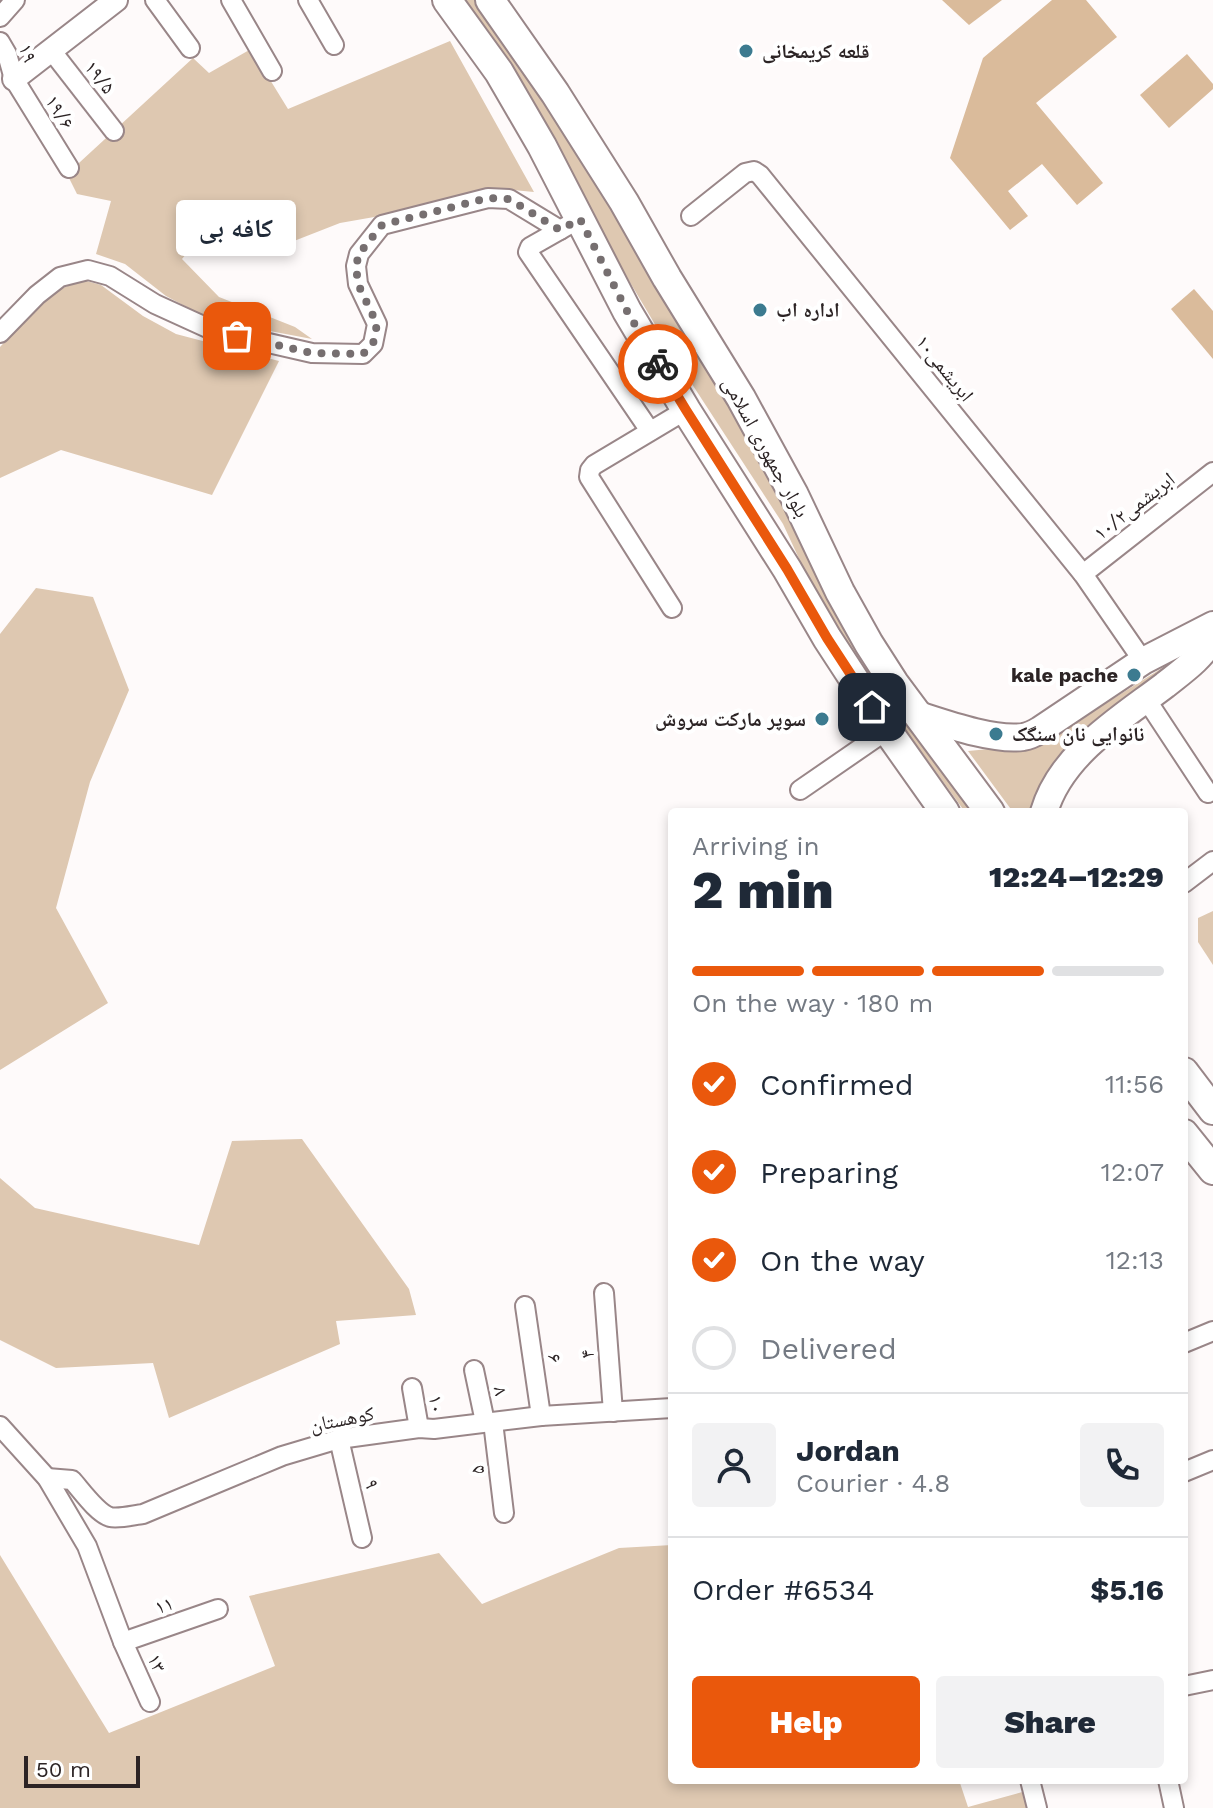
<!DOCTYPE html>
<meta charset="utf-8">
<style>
body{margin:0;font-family:"Work Sans","Noto Naskh Arabic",sans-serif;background:#f2f2f3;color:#1f2937;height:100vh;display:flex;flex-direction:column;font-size:30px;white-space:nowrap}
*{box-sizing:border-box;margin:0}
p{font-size:26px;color:#747a83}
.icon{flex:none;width:44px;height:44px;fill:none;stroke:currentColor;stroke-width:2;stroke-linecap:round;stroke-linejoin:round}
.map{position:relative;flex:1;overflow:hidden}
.sheet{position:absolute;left:668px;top:808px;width:520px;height:976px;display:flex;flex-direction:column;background:#fff;border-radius:8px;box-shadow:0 4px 12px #0003}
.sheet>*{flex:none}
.scale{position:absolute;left:24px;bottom:20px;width:116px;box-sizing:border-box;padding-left:8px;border:4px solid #2c2425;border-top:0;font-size:22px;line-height:28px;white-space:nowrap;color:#2c2425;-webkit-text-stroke:6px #fff;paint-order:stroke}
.pin{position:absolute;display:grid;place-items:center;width:68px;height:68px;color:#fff;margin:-34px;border-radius:16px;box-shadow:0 4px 12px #0006}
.courier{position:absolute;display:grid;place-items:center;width:80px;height:80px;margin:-40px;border:6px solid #ea580c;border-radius:50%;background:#fff;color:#222;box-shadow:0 2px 10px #0007}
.bubble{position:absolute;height:56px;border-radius:8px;background:#fff;box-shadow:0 4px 12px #0003;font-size:26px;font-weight:800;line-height:56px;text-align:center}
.head em{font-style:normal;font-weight:800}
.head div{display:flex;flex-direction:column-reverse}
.head{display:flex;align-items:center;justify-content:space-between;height:136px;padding:0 24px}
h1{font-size:52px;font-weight:800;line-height:60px}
.bar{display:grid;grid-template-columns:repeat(4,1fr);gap:12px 8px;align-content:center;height:96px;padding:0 24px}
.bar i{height:10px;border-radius:6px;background:#e0e1e3}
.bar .selected{background:#ea580c}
.bar p{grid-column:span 4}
.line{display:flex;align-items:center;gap:20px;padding:0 24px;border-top:2px solid #e0e1e3}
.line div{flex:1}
.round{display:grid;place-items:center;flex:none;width:84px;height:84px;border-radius:8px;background:#f2f2f3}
ol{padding:0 24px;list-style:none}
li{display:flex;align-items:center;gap:24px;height:88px}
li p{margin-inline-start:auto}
li .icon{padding:8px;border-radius:50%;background:#ea580c;color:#fff;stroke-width:4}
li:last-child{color:#747a83}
li i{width:44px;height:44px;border:4px solid #e0e1e3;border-radius:50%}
.primary-button{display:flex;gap:16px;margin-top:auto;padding:16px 24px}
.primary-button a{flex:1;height:92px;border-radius:8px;background:#ea580c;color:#fff;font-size:32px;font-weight:800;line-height:92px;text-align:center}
.primary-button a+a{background:#f2f2f3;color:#1f2937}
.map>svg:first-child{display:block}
</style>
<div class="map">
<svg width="1213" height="1808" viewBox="0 0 1213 1808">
<rect width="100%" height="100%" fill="#fefafa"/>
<g fill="#dec8b1">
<polygon points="465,0 476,0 542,92 976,812 965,812 863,671 808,578 783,524 675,358 603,237 532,98"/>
<polygon points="450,41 534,192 493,188 397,213 340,223 294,241 207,229 182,259 219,297 295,327 312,339 211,320 166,296 125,264 96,254 111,201 77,194 67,174 193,58 209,73 251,49 288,109"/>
<polygon points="83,280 101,285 143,316 176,334 279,361 212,495 61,450 0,478 0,347 50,293"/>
<polygon points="36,588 93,597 129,690 90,782 56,908 108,1003 0,1070 0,634"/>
<polygon points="1197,646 1040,812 1013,812 968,751 1041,744"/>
<polygon points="1213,911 1213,965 1198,942 1198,918"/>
<polygon points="302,1139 409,1289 416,1315 336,1321 340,1344 169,1418 153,1363 56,1368 0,1340 0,1178 35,1208 199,1245 232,1141"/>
<polygon points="672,1545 672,1780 959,1780 968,1807 1026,1791 1028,1808 0,1808 0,1555 109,1733 275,1666 249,1596 439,1553 482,1604 619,1548"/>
</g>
<g fill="#dabb9b">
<polygon points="942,0 1002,0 969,25"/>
<polygon points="1052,0 1086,0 1117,37 1036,103 1103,183 1077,205 1042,164 1008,191 1028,216 1010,230 950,158 983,58"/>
<polygon points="1187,54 1213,84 1213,89 1169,128 1140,95"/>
<polygon points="1194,289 1213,311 1213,359 1171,309"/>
</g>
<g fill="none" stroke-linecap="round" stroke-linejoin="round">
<g stroke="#998688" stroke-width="22">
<g id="minor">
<polyline points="155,0 190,48"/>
<polyline points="231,0 272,71"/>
<polyline points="308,0 334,45"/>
<polyline points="0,17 15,0"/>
<polyline points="0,42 7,54 14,79 69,168"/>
<polyline points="51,50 114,131"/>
<polyline points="691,216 745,173 754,171 760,175 1083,574 1143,661"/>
<polyline points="567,226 530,247 528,252 650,431"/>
<polyline points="0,333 37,295 60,277 88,270 110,276 155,304 212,330 312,353 363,354 373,344 377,324 358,284 356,266 359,254 382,225 488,198 509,199 560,230"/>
<polyline points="1083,574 1213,472"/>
<polyline points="672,608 589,477 590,470 594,465 686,410"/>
<polyline points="1146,699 1208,793"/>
<polyline points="800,790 887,730"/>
<polyline points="1184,883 1213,861"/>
<polyline points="604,1293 613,1412"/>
<polyline points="525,1306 541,1416"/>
<polyline points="1184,1343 1213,1331"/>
<polyline points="474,1370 485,1422"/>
<polyline points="412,1388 419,1428"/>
<polyline points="493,1422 504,1513"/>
<polyline points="0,1426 47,1478 87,1546 123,1642 150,1702"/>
<polyline points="339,1439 362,1538"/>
<polyline points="1184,1472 1213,1460"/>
<path d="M 47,1478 L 72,1480 C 81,1490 97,1513 110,1517 C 119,1519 134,1515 143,1514 L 282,1456 L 339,1439 L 419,1428 L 434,1429 L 541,1416 L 672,1408"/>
<polyline points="123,1642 218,1609"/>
<polyline points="1184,1686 1213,1680"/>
<polyline points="1030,1780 1037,1808"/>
<polyline points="1168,1780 1174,1808"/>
</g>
</g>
<g stroke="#998688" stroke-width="26">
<polyline id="tertiary" points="14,79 116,0"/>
</g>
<g stroke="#998688" stroke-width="30">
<g id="secondary">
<path d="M 918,715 C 946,724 994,741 1023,737 C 1029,736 1035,733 1040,730 L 1143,661 L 1213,625"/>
<path d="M 1044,812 C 1061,754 1119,720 1165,685 C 1185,669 1199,660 1213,638"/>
</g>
</g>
<g stroke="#998688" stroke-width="32">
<g id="primary">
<polyline points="447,0 499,72 542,146 627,311 686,410 787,569 827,638 887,730 945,812"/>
<polyline points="490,0 555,93 624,202 667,278 741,398 794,495 840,592 869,644 894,683 990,812"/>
<polyline points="1184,1072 1213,1110"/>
<polyline points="1184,1134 1213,1170"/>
</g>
</g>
<use href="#minor" stroke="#fff" stroke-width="18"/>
<use href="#tertiary" stroke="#fff" stroke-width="22"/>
<use href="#secondary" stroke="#fff" stroke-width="26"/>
<use href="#primary" stroke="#fff" stroke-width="28"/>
</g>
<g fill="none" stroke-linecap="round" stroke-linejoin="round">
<polyline stroke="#766f70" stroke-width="8" stroke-dasharray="0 14.4" points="237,336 312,353 363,354 373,344 377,324 358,284 356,266 359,254 382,225 488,198 509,199 560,230 580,219 627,311 658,364"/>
<polyline stroke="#ea580c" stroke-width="10" points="658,364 686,410 787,569 827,638 872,707"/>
</g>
<g fill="#3c7b90" stroke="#fff" stroke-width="3">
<circle cx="746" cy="51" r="8"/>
<circle cx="760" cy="310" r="8"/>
<circle cx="1134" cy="675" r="8"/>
<circle cx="822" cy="719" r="8"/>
<circle cx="996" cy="734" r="8"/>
</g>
<g text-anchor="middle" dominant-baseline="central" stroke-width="8" stroke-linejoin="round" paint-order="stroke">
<g font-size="20" font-weight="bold" fill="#2c2425" stroke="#fff" text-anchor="start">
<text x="762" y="51">قلعه کریمخانی</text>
<text x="776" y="310">اداره اب</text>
<text x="1118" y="675" text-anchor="end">kale pache</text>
<text x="806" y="719" text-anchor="end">سوپر مارکت سروش</text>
<text x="1012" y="734">نانوایی نان سنگک</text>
</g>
<g font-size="20" fill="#2c2425" stroke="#fff">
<text transform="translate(28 53) rotate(70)">۱۹</text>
<text transform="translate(100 77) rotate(52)">۱۹/۵</text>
<text transform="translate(60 112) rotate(58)">۱۹/۶</text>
<text transform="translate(945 368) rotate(51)">ابریشمی۱۰</text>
<text transform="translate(766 447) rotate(61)">بلوار جمهوری اسلامی</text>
<text transform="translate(1134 506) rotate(-38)">۱۰/۲ابریشمی</text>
<text transform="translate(587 1354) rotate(-94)">۴</text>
<text transform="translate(555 1358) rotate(81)">۶</text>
<text transform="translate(501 1391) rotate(78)">۸</text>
<text transform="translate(437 1404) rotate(80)">۱۰</text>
<text transform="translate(342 1419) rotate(-11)">کوهستان</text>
<text transform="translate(477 1470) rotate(-97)">۵</text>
<text transform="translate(372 1484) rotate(77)">۹</text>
<text transform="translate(164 1605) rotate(-19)">۱۱</text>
<text transform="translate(157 1663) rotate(66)">۱۳</text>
</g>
</g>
</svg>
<div class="scale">50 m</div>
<div class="pin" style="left:237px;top:336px;background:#ea580c"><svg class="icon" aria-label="bag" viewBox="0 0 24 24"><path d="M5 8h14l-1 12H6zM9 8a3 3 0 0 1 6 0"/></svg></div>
<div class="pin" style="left:872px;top:707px;background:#1f2937"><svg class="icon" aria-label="home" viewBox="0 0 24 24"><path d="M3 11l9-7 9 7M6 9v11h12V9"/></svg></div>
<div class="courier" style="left:658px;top:364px"><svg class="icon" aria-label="bike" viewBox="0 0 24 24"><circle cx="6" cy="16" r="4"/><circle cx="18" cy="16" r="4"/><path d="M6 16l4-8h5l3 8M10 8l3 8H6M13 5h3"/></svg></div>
<div class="bubble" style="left:176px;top:200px;width:120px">کافه بی</div>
<section class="sheet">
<div class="head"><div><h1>2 min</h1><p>Arriving in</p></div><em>12:24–12:29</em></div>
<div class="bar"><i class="selected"></i><i class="selected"></i><i class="selected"></i><i></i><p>On the way · 180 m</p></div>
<ol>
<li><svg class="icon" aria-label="check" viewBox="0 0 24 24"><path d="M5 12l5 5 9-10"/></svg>Confirmed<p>11:56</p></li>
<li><svg class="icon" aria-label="check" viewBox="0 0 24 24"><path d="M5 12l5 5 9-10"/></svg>Preparing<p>12:07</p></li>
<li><svg class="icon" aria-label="check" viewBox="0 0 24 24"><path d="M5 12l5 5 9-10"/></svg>On the way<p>12:13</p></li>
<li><i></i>Delivered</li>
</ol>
<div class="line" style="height:144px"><a class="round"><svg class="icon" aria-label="person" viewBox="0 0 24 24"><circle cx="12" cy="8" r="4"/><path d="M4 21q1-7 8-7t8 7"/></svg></a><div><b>Jordan</b><p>Courier · 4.8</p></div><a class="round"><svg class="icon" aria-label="phone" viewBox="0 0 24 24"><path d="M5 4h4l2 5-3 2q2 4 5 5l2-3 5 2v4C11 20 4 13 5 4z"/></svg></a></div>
<div class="line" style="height:104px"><div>Order #6534</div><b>$5.16</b></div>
<div class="primary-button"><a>Help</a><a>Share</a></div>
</section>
</div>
